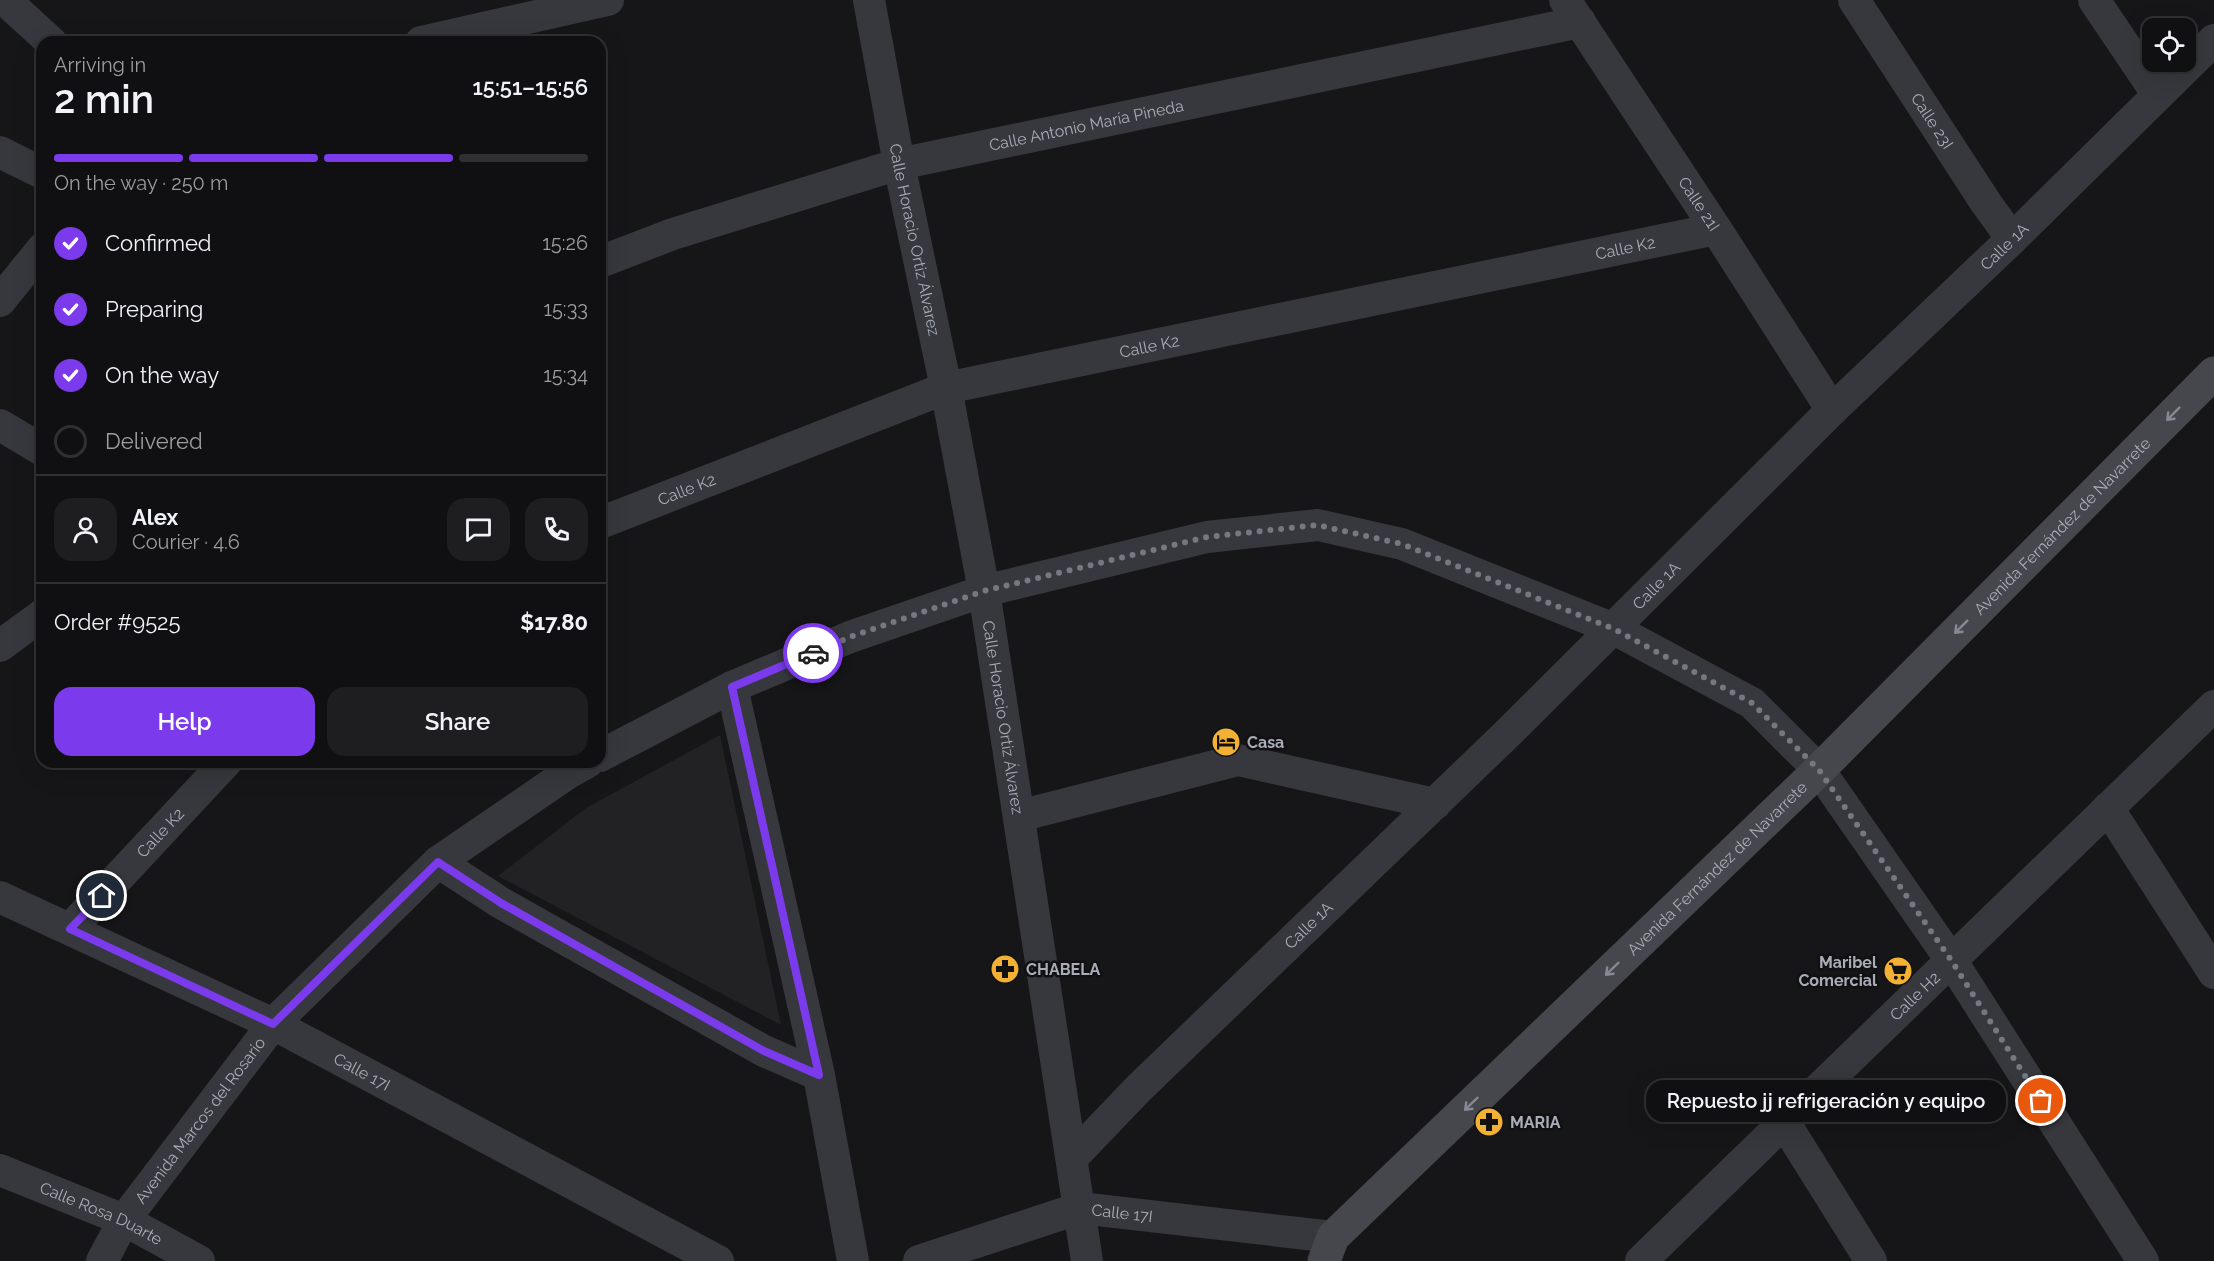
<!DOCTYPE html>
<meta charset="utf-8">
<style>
body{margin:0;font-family:Raleway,sans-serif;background:#1e1e20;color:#f1f3f6;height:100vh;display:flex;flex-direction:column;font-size:22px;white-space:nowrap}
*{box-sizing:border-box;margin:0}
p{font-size:20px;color:#9c9d9f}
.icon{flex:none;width:33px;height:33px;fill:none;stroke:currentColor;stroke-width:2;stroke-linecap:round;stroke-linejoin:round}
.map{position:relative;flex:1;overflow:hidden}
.side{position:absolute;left:36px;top:36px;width:570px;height:732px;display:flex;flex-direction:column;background:#101012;border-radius:18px;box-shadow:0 6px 24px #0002,0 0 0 2px #303032}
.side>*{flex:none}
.controls{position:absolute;left:2142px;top:18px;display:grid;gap:12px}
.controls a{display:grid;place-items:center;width:54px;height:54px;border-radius:12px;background:#101012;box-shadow:0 6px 24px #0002,0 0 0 2px #303032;font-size:30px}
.pin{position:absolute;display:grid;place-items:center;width:51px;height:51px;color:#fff;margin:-26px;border:3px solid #fff;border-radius:50%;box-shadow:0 2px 6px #0007}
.courier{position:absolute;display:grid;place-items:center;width:60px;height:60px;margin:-30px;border:4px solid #7c3aed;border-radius:50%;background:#fff;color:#222;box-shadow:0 2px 8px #0007}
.bubble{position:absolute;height:42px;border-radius:18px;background:#101012;box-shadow:0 6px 24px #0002,0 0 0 2px #303032;font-size:20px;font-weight:600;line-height:42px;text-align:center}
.headline em{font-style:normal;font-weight:600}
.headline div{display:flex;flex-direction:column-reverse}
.headline{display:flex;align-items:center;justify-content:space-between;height:102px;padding:0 18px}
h1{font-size:39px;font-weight:600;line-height:45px}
.bar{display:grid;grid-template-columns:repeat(4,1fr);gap:9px 6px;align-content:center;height:72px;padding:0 18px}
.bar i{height:8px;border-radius:4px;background:#303032}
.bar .active{background:#7c3aed}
.bar p{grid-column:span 4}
.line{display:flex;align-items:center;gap:15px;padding:0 18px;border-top:2px solid #303032}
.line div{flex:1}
.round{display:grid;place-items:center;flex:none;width:63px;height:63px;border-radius:18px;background:#1e1e20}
ol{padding:0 18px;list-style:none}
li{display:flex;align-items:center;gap:18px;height:66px}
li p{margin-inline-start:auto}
li .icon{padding:6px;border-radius:50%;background:#7c3aed;color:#fff;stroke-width:4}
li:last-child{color:#9c9d9f}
li i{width:33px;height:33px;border:3px solid #303032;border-radius:50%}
.action{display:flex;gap:12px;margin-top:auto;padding:12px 18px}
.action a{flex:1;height:69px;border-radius:18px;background:#7c3aed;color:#fff;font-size:24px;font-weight:600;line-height:69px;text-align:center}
.action a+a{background:#1e1e20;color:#f1f3f6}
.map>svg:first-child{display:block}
</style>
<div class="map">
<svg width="2214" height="1261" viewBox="0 0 2214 1261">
<rect width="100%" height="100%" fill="#161618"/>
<polygon fill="#222225" points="720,735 781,1025 498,876 586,808"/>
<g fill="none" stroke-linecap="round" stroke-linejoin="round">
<g stroke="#37383d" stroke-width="32">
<polyline points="5,0 51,42"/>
<path id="s1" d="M 869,0 L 899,164 L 946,388 L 984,591 L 1087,1261"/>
<path id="s2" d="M 1565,0 L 1716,229 L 1832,410"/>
<path id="s3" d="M 1854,0 L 1986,203 L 2012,239"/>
<polyline points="2094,0 2158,95"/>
<polyline points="421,42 608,0"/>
<polyline points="0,152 42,173"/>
<path id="s4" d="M 600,262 L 673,234 L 899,164 L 1580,22"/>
<polyline points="0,301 42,249"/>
<polyline points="0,425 42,450"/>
<path id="s5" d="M 600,523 L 946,388 L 1716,229"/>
<polyline points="0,646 42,615"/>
<polyline points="732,687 819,1075 853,1261"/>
<polyline points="600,756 732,687 850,637 984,591 1207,537 1318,525 1402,544 1614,629 1752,703 1819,770 1951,960 2143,1261"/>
<polyline points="2108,808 2214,973"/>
<polyline points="1019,816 1238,760 1435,804"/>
<polyline points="438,862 501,903 764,1051 819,1075"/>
<path id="s6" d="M 0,897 L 273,1024 L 718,1261"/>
<path id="s7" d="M 70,929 L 226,762"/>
<polyline points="1784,1122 1871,1261"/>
<path id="s8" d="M 1072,1158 L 1138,1089 L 1509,732 L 1832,410 L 2012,239 L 2214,40"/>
<path id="s9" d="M 0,1170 L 124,1220 L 199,1261"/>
<path id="s10" d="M 102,1261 L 124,1220 L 273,1024 L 438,862 L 568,773 L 588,762"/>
<path id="s11" d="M 919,1261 L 1080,1208 L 1333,1237"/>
<path id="s12" d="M 1641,1261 L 2214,706"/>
</g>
<path stroke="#45474d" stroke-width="33" id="s13" d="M 1324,1261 L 1333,1237 L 1819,770 L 2214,373"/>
</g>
<defs><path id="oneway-shaft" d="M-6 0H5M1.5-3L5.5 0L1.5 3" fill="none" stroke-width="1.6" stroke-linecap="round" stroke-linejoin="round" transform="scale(1.5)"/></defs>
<g stroke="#858993">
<use href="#oneway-shaft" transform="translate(2173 414) rotate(135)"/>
<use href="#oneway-shaft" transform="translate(1961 627) rotate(135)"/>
<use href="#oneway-shaft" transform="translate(1612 969) rotate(136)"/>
<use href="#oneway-shaft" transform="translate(1471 1104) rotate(136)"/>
</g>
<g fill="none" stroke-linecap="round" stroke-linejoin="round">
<polyline stroke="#757880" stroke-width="6" stroke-dasharray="0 10.8" points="813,653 850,637 984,591 1207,537 1317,525 1402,544 1614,629 1752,703 1819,770 1951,960 2041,1101"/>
<polyline stroke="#7c3aed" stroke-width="8" points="102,896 70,929 273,1024 438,862 501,903 764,1051 819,1075 732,687 813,653"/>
</g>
<defs>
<g id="hotel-disc" transform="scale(1.5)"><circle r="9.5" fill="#f2b134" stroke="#111113"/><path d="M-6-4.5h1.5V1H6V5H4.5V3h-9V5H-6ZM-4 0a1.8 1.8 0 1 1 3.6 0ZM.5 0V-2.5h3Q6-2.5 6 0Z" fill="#111"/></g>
<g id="pharmacy-disc" transform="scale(1.5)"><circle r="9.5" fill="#f2b134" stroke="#111113"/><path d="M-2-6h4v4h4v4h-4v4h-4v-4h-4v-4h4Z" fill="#111"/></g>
<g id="supermarket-disc" transform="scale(1.5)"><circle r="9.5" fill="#f2b134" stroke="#111113"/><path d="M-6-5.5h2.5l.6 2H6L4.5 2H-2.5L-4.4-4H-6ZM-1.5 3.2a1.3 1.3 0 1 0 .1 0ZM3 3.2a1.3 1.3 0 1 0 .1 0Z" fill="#111"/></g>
</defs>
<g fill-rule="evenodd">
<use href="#hotel-disc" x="1226" y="742"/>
<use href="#pharmacy-disc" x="1005" y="969"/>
<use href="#supermarket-disc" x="1898" y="971"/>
<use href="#pharmacy-disc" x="1489" y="1122"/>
</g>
<g text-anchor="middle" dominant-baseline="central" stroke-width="5" stroke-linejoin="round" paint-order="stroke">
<g font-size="16" fill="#a8adb8" stroke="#111113">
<text stroke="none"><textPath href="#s3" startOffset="144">Calle 23I</textPath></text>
<text stroke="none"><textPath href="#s4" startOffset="506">Calle Antonio María Pineda</textPath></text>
<text stroke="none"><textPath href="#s2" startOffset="244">Calle 21I</textPath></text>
<text stroke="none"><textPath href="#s1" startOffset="244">Calle Horacio Ortiz Álvarez</textPath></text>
<text stroke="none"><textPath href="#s8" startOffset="1304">Calle 1A</textPath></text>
<text stroke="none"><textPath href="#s5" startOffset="1065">Calle K2</textPath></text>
<text stroke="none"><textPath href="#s5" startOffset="579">Calle K2</textPath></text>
<text stroke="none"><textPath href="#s5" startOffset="93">Calle K2</textPath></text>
<text stroke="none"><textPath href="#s13" startOffset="1044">Avenida Fernández de Navarrete</textPath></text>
<text stroke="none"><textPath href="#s8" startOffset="818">Calle 1A</textPath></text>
<text stroke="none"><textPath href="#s1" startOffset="730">Calle Horacio Ortiz Álvarez</textPath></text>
<text stroke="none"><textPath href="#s7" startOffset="132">Calle K2</textPath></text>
<text stroke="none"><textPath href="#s13" startOffset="558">Avenida Fernández de Navarrete</textPath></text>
<text stroke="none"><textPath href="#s8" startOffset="332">Calle 1A</textPath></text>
<text stroke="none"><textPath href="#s12" startOffset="381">Calle H2</textPath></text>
<text stroke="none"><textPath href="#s6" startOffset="402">Calle 17I</textPath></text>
<text stroke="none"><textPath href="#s10" startOffset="172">Avenida Marcos del Rosario</textPath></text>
<text stroke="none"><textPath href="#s9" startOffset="110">Calle Rosa Duarte</textPath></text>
<text stroke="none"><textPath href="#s11" startOffset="212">Calle 17I</textPath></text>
</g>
<g font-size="16" font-weight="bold" fill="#a8adb8" stroke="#111113" text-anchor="start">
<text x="1247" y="742">Casa</text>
<text x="1877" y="962" text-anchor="end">Maribel<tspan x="1877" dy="18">Comercial</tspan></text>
<text x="1026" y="969">CHABELA</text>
<text x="1510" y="1122">MARIA</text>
</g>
</g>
</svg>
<div class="controls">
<a><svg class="icon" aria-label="locate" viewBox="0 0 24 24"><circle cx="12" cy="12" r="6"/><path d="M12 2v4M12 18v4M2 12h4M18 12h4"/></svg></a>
</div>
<div class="pin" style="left:2041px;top:1101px;background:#ea580c"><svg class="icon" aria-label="bag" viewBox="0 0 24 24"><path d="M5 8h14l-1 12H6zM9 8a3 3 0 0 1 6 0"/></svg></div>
<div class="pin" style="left:102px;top:896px;background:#1f2937"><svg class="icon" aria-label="home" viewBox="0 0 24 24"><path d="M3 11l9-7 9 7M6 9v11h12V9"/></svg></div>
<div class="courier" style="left:813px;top:653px"><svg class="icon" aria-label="car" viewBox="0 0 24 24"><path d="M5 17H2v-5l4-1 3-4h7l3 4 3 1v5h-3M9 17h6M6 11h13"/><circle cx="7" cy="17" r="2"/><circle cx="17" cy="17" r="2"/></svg></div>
<div class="bubble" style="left:1646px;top:1080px;width:360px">Repuesto jj refrigeración y equipo</div>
<section class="side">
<div class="headline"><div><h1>2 min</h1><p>Arriving in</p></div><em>15:51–15:56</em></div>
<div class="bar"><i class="active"></i><i class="active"></i><i class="active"></i><i></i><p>On the way · 250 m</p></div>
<ol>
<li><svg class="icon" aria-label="check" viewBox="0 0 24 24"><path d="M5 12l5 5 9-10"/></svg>Confirmed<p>15:26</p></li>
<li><svg class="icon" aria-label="check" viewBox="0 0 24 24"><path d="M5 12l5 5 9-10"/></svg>Preparing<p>15:33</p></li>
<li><svg class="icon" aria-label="check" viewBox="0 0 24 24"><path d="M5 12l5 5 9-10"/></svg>On the way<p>15:34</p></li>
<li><i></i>Delivered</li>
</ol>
<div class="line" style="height:108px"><a class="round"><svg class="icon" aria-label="person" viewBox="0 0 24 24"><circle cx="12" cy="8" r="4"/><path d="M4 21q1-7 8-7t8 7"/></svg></a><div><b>Alex</b><p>Courier · 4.6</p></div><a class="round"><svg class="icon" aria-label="chat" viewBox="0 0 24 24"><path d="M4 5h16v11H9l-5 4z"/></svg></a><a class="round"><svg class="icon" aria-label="phone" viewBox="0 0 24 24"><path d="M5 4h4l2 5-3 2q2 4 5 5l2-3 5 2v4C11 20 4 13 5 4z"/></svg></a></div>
<div class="line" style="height:78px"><div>Order #9525</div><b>$17.80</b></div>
<div class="action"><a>Help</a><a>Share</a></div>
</section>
</div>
